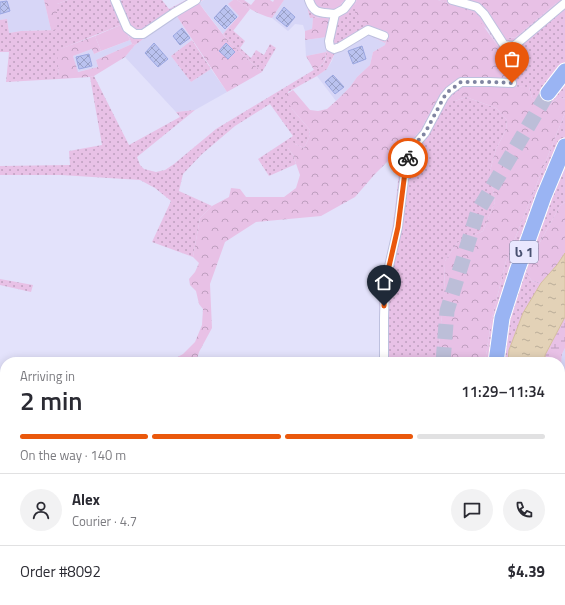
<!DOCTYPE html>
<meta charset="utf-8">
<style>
body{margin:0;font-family:"Titillium Web","Noto Sans Georgian",sans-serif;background:#f2f2f3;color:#2b2b33;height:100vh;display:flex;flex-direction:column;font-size:15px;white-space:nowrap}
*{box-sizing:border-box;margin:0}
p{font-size:13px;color:#7c7c81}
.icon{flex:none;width:22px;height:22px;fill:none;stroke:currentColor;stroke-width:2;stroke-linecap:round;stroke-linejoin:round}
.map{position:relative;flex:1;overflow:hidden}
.drawer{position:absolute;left:0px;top:357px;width:565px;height:248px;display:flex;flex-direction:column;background:#fff;border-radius:16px 16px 0 0;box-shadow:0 2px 10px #0003}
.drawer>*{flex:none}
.pin{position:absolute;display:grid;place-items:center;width:34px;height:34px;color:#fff;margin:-41px -17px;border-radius:50% 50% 50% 0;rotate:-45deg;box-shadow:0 0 4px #0007}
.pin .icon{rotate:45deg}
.courier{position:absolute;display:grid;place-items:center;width:40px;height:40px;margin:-20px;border:3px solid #ea580c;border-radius:50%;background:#fff;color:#222;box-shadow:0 1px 5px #0007}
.head em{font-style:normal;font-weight:600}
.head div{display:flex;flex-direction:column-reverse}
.head{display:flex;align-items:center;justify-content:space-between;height:68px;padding:0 20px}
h1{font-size:26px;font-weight:600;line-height:30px}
.bar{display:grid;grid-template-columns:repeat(4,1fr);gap:6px 4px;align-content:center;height:48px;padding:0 20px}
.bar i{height:5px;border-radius:3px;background:#e1e1e2}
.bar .on{background:#ea580c}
.bar p{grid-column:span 4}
.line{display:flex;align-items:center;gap:10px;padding:0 20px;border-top:1px solid #e1e1e2}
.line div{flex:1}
.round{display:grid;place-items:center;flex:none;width:42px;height:42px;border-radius:21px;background:#f2f2f3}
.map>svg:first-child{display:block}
</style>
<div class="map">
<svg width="565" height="605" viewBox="0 0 565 605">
<defs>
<pattern id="grass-dots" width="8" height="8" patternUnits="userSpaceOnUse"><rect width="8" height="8" fill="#e8c1e6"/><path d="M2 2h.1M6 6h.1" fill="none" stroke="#be9fbf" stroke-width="1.8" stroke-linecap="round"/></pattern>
<pattern id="forest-crowns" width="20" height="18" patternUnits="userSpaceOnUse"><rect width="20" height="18" fill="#e8c1e6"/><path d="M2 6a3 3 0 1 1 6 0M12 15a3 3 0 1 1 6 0" fill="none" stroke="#be9fbf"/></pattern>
<pattern id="wetland-marsh" width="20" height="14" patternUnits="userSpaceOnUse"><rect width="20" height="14" fill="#e8c1e6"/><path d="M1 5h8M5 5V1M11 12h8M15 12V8" fill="none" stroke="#be9fbf"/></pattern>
<pattern id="water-ripples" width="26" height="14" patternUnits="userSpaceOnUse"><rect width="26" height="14" fill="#e3d2b7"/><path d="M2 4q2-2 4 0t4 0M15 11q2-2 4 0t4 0" fill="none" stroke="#baad99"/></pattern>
<pattern id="building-cross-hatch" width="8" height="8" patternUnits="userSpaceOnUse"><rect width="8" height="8" fill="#bac2ef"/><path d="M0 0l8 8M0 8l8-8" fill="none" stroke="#99a0c6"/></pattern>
</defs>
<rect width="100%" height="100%" fill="#e3e2fb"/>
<g fill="#d7d6f7">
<polygon points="0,0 44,0 51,30 21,31 9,33 7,19 0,20"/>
<polygon points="204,0 233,0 228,4 240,16 223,34 199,3"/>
<polygon points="284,0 305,0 310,18 313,18 312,30 305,31 303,25 295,24 288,31 272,18"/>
<polygon points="176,15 192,40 171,56 191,82 211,69 227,92 195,110 176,112 125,57 135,45"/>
<polygon points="367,34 385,43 385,45 373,52 370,65 357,77 350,87 336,101 317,76 327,69 332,61 335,53 344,49"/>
<polygon points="327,37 326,52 306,56 305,40"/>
<polygon points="130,40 132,44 96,60 98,67 77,72 73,56 92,49 94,54"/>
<polygon points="565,348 565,415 563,410 560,377 562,354"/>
<polygon points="306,600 431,600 431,605 304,605"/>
</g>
<g fill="url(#grass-dots)">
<polygon points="68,0 119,0 119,1 123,0 162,0 169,9 186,0 203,0 176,15 135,45 132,44 123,24 58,50 59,79 6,82 9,52 0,52 0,20 7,19 9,33 21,31 56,30 57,4"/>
<polygon points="305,0 313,0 315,3 341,4 345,0 357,0 355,5 366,25 388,32 385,43 367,34 344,49 335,53 327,69 317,76 288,92 292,109 310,130 309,138 304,148 295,144 288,148 293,155 296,164 269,176 258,159 293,136 270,104 235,126 202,154 183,174 179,191 212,206 200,218 193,257 152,242 171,201 155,188 140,180 61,175 0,175 0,166 70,165 69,151 102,145 90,77 94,76 129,145 180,117 176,112 195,110 137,157 140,165 144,169 156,172 165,170 174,164 216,129 322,65 326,59 327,37 329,17 310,18"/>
<polygon points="438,0 473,0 473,2 483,8 509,38 516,37 556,3 556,0 565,0 565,99 560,97 545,108 532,98 529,87 465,86 455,101 466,97 496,108 507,120 506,130 496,149 490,171 495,202 483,231 457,243 445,261 444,297 437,362 396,362 381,358 379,286 390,244 395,210 400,162 409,144 421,129 440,95 453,82 470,77 493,78 511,58 497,45 487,29 457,6"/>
<polygon points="229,27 245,41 240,48 251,58 256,50 264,55 270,44 276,48 262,72 228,41 223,34"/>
<polygon points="192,40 211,69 191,82 171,56"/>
<polygon points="565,113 565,202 560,206 530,260 526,273 532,281 541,283 523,313 509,350 508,362 485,362 491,322 506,261"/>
<polygon points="0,279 33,285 31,292 0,285"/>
</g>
<g fill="url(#forest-crowns)">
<polygon points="44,0 68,0 57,4 57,30 51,30"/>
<path d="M 237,0 L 244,0 L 251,5 L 255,0 L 270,0 L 273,2 L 274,0 L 284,0 L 272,18 C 259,15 248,8 237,0 Z"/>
<polygon points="313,0 345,0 334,10 320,9 314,3"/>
<polygon points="357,0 438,0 457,6 475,14 497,45 511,58 513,80 470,77 453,82 440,95 421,129 409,144 400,162 393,156 375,174 355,197 321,216 256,222 225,242 210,284 212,328 199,352 196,362 175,362 174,359 183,354 195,342 202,325 203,309 199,304 196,291 190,285 189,279 195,272 199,263 193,257 200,218 212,206 229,197 231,188 240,189 246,197 284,197 296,188 300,175 293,155 288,148 289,142 293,142 295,144 304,148 309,138 310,130 292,109 284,96 293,90 310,110 318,111 327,109 336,101 350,87 357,77 370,65 373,52 385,45 388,32 366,25 355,16 355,5"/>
<polygon points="473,0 556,0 556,3 516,37 509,38 504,36 483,8 473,2"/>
<polygon points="199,3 204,10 228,41 262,72 227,92 176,15"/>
<polygon points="329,17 327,37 305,40 305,31 312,29 313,18"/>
<polygon points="95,36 101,51 94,54 92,49 73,56 78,72 98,67 96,60 132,44 135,45 125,57 94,76 90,77 59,79 57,50"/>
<path d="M 326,52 C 326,63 322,65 314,70 L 306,56 Z"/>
<polygon points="465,86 529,87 532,98 545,108 560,97 565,99 565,113 506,261 491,322 485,362 437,362 444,297 445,261 457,243 483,231 495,202 490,171 496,149 506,130 507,120 496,108 466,97 455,101 448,99"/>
<polygon points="565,202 565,253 557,265 541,283 532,281 526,273 530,260 560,206"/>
<polygon points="560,537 565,542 565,605 555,605 551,600 560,600"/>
</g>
<polygon fill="url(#wetland-marsh)" points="565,317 565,348 562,354 560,377 563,410 565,415 565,458 560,450 560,362 545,362 545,355"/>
<g fill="#e8c1e6">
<polygon points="233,0 237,0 250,9 233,31 229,27 239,16 228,4"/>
<polygon points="123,24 130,40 101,51 95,36"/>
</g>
<g fill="url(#water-ripples)" stroke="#d5bf9e">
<polygon points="565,253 565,317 545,355 545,362 508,362 509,350 523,313 541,283 557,265"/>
<polygon points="560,450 565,458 565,498 560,494"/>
</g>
<g fill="url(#building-cross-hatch)" stroke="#9ba7e1">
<polygon points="7,1 10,11 0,14 0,2"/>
<polygon points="226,5 237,17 225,29 214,18"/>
<polygon points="284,7 295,17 287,27 276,18"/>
<polygon points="182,28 190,38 180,45 173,36"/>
<polygon points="154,43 168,59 158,67 145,53"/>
<polygon points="226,43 235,52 228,59 219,51"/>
<polygon points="362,46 366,59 353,64 348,51"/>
<polygon points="89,54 92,66 79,69 76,57"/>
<polygon points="333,75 344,87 335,94 325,82"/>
</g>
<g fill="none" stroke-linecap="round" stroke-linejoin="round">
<g stroke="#bcbed8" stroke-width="15" stroke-dasharray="15 8" stroke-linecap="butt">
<polyline points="443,362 447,311 478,211 548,93"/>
<polyline points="507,600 509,605"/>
<polyline points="539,600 541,605"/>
</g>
<g stroke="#bec1df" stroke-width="10">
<g id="minor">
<polyline points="115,0 127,28 135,34 143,34 174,13 196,0"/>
<path d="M 309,0 C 314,15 321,12 335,14"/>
<polyline points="351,0 344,9 335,14 329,41 330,47 334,49 340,47 368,30 384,36"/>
<polyline points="452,0 477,7 484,14 504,45 514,46 565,3"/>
<polyline points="384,362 384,318 385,284 398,227 406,164 413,147 425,133 444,97 449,91 461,82 490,82 512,83"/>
<polyline points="560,525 565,530"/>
<polyline points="350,605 351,600"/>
</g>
</g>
<g stroke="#fff" stroke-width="17">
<g id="motorway">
<polyline points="548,93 565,71"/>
<polyline points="496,362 502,318 517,271 544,196 565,146"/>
</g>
</g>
<use href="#minor" stroke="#fff" stroke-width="8"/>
<use href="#motorway" stroke="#9ab4f3" stroke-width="15"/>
</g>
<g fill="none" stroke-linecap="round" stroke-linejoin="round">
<polyline stroke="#7f84a1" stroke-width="4" stroke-dasharray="0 7.2" points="408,158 413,146 425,133 444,97 449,91 461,82 490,82 512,83"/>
<polyline stroke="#ea580c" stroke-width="5" points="384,306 385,284 398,227 406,164 408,158"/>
</g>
<g text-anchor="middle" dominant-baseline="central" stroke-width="4" stroke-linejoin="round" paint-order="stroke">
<rect fill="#e9e7fe" stroke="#797e9b" stroke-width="1" x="510" y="241" width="28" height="22" rx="3"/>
<g font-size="13" font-weight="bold" fill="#495171">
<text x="524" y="252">ს 1</text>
</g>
</g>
</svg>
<div class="pin" style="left:512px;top:83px;background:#ea580c"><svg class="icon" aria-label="bag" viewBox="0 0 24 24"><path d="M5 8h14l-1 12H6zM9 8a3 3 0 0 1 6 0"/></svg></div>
<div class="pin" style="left:384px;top:306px;background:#1f2937"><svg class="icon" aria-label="home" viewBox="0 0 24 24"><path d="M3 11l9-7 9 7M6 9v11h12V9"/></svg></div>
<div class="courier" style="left:408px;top:158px"><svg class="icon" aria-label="bike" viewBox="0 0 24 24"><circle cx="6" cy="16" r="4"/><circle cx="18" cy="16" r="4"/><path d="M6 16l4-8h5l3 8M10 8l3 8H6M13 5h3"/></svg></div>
<section class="drawer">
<div class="head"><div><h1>2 min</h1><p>Arriving in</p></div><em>11:29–11:34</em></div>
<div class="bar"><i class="on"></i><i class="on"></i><i class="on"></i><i></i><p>On the way · 140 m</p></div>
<div class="line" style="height:72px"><a class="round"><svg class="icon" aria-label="person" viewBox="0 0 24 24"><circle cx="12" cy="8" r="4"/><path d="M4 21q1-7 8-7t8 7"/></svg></a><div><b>Alex</b><p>Courier · 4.7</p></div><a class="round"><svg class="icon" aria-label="chat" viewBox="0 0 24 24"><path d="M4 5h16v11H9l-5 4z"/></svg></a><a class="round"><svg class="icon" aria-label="phone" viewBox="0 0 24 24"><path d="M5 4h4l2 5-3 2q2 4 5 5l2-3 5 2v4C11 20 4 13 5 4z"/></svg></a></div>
<div class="line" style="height:52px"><div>Order #8092</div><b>$4.39</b></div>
</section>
</div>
